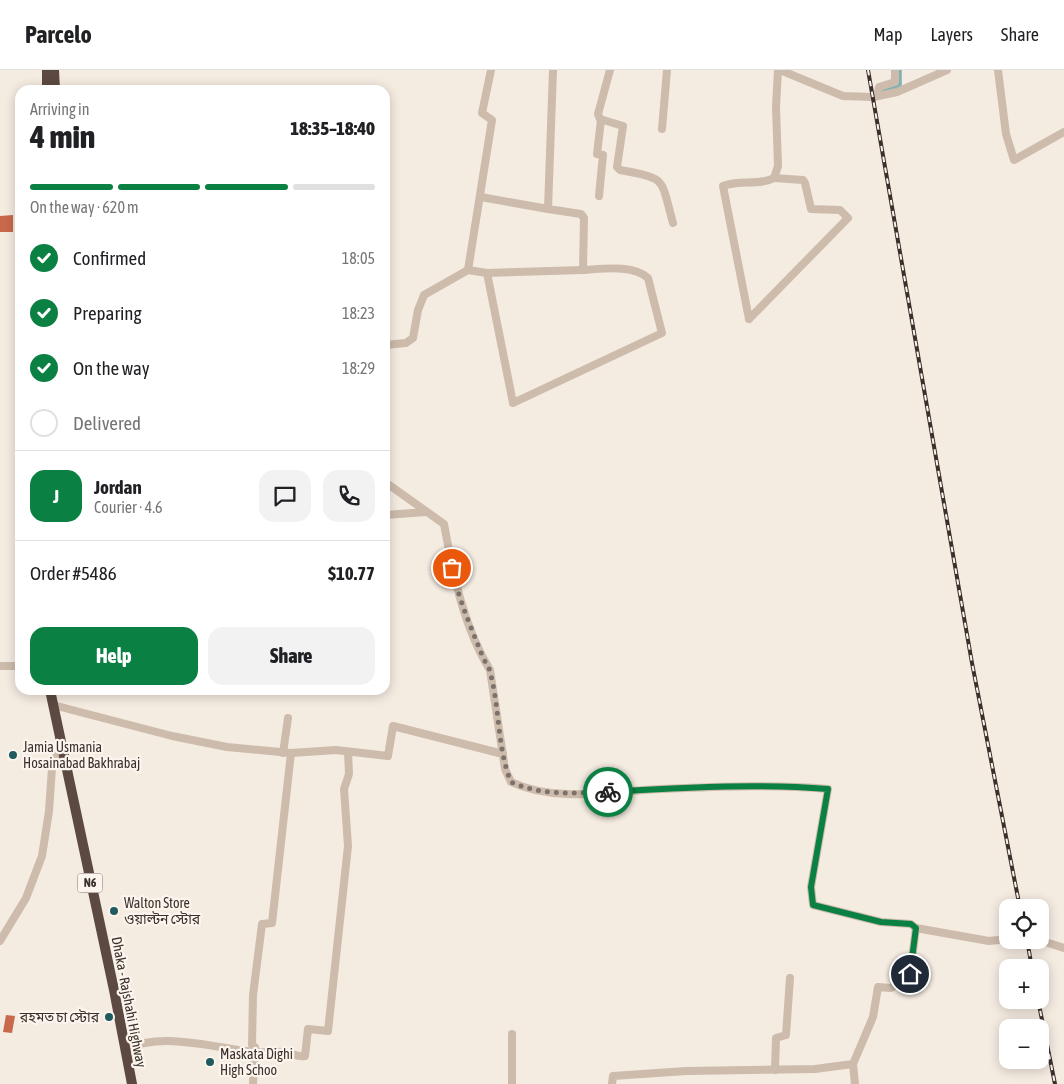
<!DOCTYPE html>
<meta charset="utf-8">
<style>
body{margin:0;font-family:"Asap Condensed","Noto Sans Bengali",sans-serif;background:#f2f2f2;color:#202124;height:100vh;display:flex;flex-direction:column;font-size:19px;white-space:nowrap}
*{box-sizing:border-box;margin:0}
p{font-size:16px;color:#757577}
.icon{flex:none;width:28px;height:28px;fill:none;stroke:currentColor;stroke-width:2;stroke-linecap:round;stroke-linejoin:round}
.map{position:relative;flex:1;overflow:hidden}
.details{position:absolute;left:15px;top:15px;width:375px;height:610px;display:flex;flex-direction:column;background:#fff;border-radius:15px;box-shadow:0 2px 12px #0003}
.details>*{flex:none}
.tools{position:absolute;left:999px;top:829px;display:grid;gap:10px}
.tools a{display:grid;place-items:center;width:50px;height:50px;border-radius:10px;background:#fff;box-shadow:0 2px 12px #0003;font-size:25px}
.pin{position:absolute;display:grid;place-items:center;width:42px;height:42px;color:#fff;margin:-21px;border:2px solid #fff;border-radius:50%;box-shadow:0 1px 5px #0007}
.courier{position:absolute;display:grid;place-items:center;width:50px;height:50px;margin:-25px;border:4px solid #0b8043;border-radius:50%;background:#fff;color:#222;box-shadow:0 1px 6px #0007}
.headline em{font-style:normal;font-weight:800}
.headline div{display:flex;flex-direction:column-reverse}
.headline{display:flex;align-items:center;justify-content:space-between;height:85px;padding:0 15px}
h1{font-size:32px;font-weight:800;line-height:38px}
.bar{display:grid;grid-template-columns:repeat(4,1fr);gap:8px 5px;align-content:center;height:60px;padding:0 15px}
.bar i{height:6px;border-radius:4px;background:#e0e0e0}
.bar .active{background:#0b8043}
.bar p{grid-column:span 4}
.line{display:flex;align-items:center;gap:12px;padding:0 15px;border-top:1px solid #e0e0e0}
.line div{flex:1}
.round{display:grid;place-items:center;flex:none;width:52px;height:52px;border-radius:15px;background:#f2f2f2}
ol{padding:0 15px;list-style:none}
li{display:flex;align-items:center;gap:15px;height:55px}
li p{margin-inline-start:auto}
li .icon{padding:5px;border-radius:50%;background:#0b8043;color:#fff;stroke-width:4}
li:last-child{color:#757577}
li i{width:28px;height:28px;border:2px solid #e0e0e0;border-radius:50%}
.action{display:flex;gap:10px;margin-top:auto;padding:10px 15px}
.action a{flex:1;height:58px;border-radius:15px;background:#0b8043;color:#fff;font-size:20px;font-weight:800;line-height:58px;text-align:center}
.action a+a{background:#f2f2f2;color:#202124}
header{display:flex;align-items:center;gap:30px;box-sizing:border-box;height:70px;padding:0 25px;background:#fff;border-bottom:1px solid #e0e0e0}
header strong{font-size:24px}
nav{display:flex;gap:28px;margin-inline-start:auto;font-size:18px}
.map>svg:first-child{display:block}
</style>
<header>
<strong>Parcelo</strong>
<nav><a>Map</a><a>Layers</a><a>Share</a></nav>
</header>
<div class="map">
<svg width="1064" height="1014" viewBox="0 0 1064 1014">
<rect width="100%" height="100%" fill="#f4ebe1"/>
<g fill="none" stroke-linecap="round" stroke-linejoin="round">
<polyline stroke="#7fb0b2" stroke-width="5.5" points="881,21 899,16 899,0"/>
</g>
<g fill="#c8694b">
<polygon points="13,145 13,162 0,162 0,146"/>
<polygon points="6,945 15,946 12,963 3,962"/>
</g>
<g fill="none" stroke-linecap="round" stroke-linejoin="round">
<g stroke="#cdbbac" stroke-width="8">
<path d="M 610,0 L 598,44 L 600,49 L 623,56 L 617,97 L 620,100 C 668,109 660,107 673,153"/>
<polyline points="780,0 843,26 873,27 897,22 947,0"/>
<polyline points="998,0 1006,64 1014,90 1064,62"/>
<polyline points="877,26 879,17 895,12 895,0"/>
<polyline points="662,59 667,0"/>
<polyline points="599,126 603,85 597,84 601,50"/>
<polyline points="481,127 548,139"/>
<polyline points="468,200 492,50 482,43 491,0"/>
<polyline points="487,203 583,200"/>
<path d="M 749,249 L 723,116 C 740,109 759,116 774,108 L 778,96 L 776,37 L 778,0"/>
<polyline points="749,249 848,148 840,140 811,139 805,113 803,110 774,108"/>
<path d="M 385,275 L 406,273 L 413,268 L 418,240 L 424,225 L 468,200 L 487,203 L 513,333 L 662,263 L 648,208 C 633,194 602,199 583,200 L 584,148 L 581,144 L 548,139 L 553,0"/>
<path d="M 385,412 L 444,454 C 453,503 463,556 490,600 L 505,699 L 511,712 C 556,733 612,721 661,719 C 716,717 772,714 828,719 L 811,817 L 813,835 L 881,852 L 911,854 L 916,858 L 989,871 L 1008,869"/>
<polyline points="385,445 426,442"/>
<polyline points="0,596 20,596"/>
<polyline points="53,635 172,666 227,677 291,683 272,853 262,854 253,925 252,975 255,977 253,1014"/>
<polyline points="283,683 288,648"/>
<polyline points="291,683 336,680 388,686 393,656 503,684"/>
<polyline points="1039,870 1064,878"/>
<polyline points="0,871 26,828 42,786 49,741 52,698 61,674"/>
<polyline points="512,964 512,1014"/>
<path d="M 125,979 C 163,962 212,977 252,982 C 262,983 273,981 283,982 C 291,982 297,988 305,986 L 308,959 L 328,961 L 348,776 L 344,719 L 349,704 L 348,682"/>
<polyline points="853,994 855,1014"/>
<polyline points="775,1000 776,968 786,965 790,908"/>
<polyline points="612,1014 613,1006 686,1001 815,999 853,994 873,947 878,917 891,918 910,904 916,858"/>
</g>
<g stroke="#5c4a42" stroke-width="10">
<polyline points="47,0 47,20"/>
<polyline points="54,0 55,20"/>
<polyline points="50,620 114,920 132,1014"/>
</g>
<g stroke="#3b302b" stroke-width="4">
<g id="rail">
<polyline points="868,0 972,593 1020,838"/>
<polyline points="1027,870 1032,898"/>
<polyline points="1038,930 1055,1014"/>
</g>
</g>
<use href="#rail" stroke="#fbf5ee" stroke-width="2" stroke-dasharray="5.5" stroke-linecap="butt"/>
</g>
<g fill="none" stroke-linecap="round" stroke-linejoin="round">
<path stroke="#7c716b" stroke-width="5" stroke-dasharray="0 9" d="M 452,498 C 458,528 471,557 482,585 C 484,591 489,596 490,602 C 500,638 497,678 511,712 C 542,726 574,723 608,722"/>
<path stroke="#0b8043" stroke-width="6" d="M 608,722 C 681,718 755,713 828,719 L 811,817 L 813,835 L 881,852 L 911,854 L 916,858 L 910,904"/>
</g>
<g fill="#1f5a5e" stroke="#fbf5ee" stroke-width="2">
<circle cx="13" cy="685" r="5"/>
<circle cx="114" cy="841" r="5"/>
<circle cx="109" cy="947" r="5"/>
<circle cx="210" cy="992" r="5"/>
</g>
<g text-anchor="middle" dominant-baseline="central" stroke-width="4.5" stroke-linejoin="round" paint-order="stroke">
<rect fill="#fbf5ee" stroke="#756b66" stroke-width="1" x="77.5" y="803.5" width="25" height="19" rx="4"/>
<g font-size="12" font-weight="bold" fill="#3b302b">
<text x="90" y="813">N6</text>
</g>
<g font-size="14" fill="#3b302b" stroke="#fbf5ee" text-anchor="start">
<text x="23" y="677">Jamia Usmania<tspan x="23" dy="16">Hosainabad Bakhrabaj</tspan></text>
<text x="124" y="833">Walton Store<tspan x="124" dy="16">ওয়াল্টন স্টোর</tspan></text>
<text x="99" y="947" text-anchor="end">রহমত চা স্টোর</text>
<text x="220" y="984">Maskata Dighi<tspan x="220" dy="16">High Schoo</tspan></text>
</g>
<g font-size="14" fill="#3b302b" stroke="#fbf5ee">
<text transform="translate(129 932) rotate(79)">Dhaka - Rajshahi Highway</text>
</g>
</g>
</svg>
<div class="tools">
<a><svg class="icon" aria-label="locate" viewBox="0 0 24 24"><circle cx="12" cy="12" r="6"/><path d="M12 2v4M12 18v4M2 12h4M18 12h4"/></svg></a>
<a>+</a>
<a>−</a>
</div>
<div class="pin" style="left:452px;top:498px;background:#ea580c"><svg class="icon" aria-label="bag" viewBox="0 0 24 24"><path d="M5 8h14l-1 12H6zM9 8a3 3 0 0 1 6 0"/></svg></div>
<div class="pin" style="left:910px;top:904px;background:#1f2937"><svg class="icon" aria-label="home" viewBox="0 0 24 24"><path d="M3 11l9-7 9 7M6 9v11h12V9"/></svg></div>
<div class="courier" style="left:608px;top:722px"><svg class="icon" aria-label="bike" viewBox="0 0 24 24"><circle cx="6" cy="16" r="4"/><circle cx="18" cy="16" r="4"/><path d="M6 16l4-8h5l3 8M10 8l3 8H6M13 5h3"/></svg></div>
<section class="details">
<div class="headline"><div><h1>4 min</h1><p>Arriving in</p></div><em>18:35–18:40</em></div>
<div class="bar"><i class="active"></i><i class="active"></i><i class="active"></i><i></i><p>On the way · 620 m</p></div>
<ol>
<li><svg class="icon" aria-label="check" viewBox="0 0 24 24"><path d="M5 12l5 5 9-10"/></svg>Confirmed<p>18:05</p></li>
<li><svg class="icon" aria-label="check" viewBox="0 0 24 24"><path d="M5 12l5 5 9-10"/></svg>Preparing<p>18:23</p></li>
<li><svg class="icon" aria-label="check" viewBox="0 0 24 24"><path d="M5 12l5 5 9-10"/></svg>On the way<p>18:29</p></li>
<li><i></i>Delivered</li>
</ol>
<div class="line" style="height:90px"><b class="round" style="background:#0b8043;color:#fff">J</b><div><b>Jordan</b><p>Courier · 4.6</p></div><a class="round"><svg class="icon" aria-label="chat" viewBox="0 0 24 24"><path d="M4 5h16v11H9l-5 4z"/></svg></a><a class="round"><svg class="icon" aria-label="phone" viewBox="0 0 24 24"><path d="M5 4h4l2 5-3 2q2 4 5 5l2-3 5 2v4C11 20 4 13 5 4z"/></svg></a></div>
<div class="line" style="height:65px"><div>Order #5486</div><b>$10.77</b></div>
<div class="action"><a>Help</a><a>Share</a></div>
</section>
</div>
